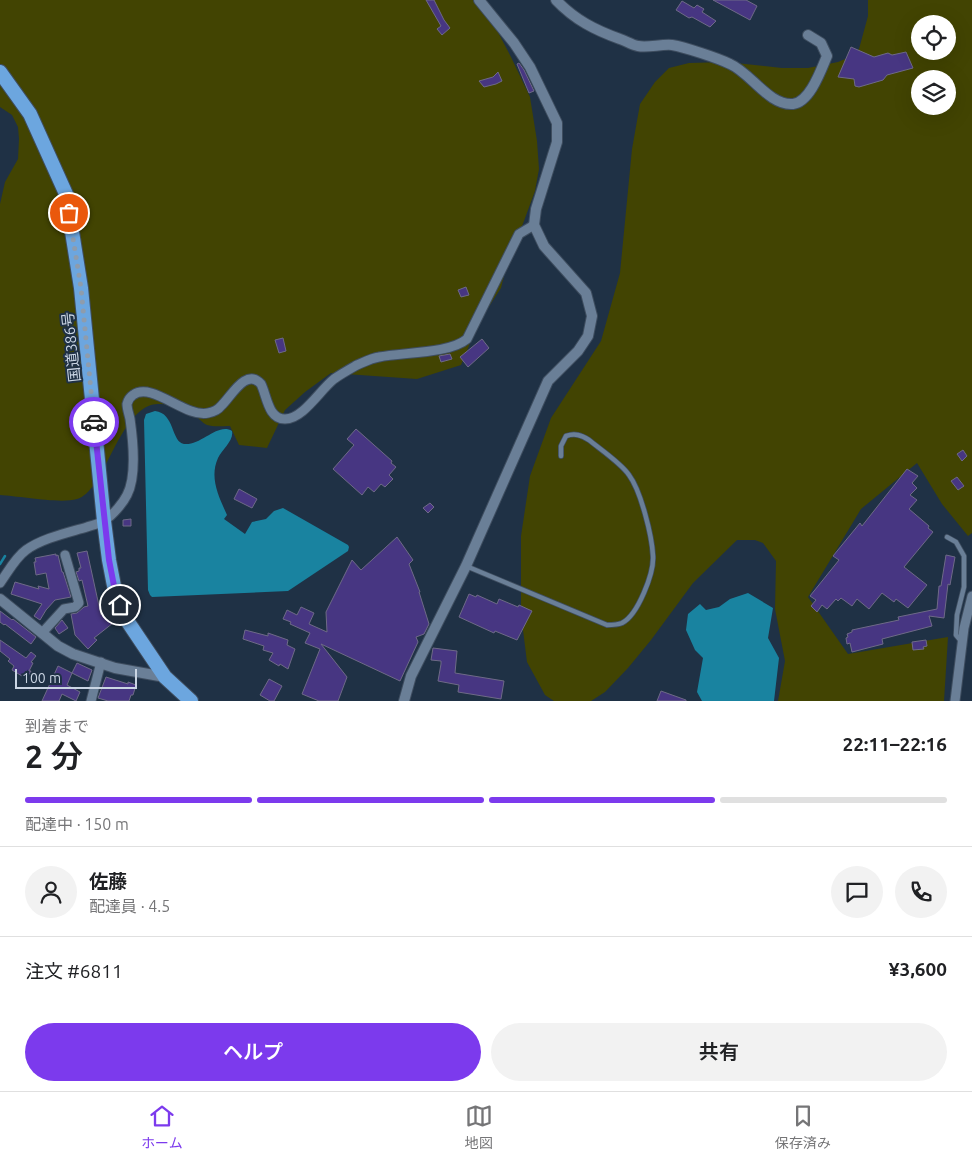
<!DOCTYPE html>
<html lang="ja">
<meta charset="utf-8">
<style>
body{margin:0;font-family:Ubuntu,"Noto Sans JP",sans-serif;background:#f2f2f2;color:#202124;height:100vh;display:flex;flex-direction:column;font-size:19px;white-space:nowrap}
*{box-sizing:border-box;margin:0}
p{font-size:16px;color:#757577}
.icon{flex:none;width:28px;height:28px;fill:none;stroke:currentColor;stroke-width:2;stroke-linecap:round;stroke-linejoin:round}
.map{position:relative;height:701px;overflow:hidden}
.details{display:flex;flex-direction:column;background:#fff;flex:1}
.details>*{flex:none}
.tools{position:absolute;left:911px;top:15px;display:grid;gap:10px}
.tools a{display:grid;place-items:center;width:45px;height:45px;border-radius:50%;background:#fff;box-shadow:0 5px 20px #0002;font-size:25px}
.scale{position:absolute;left:15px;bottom:12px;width:122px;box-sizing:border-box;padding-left:5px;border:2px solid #cad5e3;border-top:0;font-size:14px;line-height:18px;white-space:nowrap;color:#cad5e3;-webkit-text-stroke:4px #1f3145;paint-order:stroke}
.pin{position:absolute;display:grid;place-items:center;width:42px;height:42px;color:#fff;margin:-21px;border:2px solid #fff;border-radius:50%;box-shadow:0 1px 5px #0007}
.courier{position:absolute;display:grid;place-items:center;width:50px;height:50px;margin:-25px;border:4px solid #7c3aed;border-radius:50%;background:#fff;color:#222;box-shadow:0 1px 6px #0007}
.headline em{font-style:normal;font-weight:600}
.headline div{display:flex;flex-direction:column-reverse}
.headline{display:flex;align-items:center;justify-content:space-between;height:85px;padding:0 25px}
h1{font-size:32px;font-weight:600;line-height:38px}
.bar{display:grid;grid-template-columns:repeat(4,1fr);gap:8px 5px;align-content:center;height:60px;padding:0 25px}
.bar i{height:6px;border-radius:4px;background:#e0e0e0}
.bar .on{background:#7c3aed}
.bar p{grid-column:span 4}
.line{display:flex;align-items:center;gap:12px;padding:0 25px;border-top:1px solid #e0e0e0}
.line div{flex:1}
.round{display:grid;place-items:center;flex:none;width:52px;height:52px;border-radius:26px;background:#f2f2f2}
.primary-button{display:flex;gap:10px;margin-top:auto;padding:10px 25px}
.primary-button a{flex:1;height:58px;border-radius:30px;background:#7c3aed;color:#fff;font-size:20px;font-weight:600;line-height:58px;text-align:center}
.primary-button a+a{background:#f2f2f2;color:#202124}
.menu{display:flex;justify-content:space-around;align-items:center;height:70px;border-top:1px solid #e0e0e0;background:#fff;font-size:14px;color:#757577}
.menu a{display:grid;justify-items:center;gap:2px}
.menu .on{color:#7c3aed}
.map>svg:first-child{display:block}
</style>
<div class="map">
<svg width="972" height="701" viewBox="0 0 972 701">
<rect width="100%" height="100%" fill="#1f3145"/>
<g fill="#424402" fill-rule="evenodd">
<path d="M 0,0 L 481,0 L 511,57 L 530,97 L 537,141 L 539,169 L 535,191 L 521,229 L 509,256 L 501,288 L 479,322 L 461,365 L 417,379 L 331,373 L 305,392 L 285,410 L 267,448 L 239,445 L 230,426 C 223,426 213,427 207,425 C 202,423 197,416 192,413 C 183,406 163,402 151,405 C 117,416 104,492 77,499 C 60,504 19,496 0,495 L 0,204 L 5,182 L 18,159 L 19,139 L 18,127 L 12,115 L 0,107 Z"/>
<path d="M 868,0 L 972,0 L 972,533 L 968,536 L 942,504 L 917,463 L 861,509 L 808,597 L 848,654 L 948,637 L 944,701 L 778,701 L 785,661 L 775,609 L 776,561 L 763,543 L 755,540 L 737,540 L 693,583 L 651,640 L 628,668 L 605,692 L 591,701 L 554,701 L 545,695 L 527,662 L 521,614 L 521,536 L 530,476 L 551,418 L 601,341 L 620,273 L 632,149 L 640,104 L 655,82 L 669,68 L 689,63 L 727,62 L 782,68 L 808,68 L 838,62 L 850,57 L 859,49 L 868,16 ZM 920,24 L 948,24 L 948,51 L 920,51 ZM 920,79 L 948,79 L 948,106 L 920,106 Z"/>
</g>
<g fill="#1983a0">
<path d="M 155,411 C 175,413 171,442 184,444 C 201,446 218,422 232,431 C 234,441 222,449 218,458 C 209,478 219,497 227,515 L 224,519 L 245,534 L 252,522 L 266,519 L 274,511 L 283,508 L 348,545 L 349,547 L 348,551 L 288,591 L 152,597 L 150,595 L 148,590 L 144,420 L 146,414 Z"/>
<polygon points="748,593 773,608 768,638 779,658 774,701 702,701 697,692 703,658 695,650 686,630 688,614 700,604 706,610 719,607 730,599"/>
</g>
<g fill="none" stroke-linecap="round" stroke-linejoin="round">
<polyline stroke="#1983a0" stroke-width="2.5" points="0,564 5,556"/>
</g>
<g fill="#473682" stroke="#6e6a87">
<polygon points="426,0 434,0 444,20 450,28 442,35 437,29 441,26"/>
<polygon points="713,0 746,0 757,6 750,20"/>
<polygon points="682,1 694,8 697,5 704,9 702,12 716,21 710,27 692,17 689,18 676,10"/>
<polygon points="851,47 874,57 888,53 892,55 906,52 913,68 887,75 883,80 859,87 855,86 854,79 838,77"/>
<polygon points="519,63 524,70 534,91 529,93 517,64"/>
<polygon points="498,72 502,81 496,84 484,87 479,81 493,77"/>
<polygon points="466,287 469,295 461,297 458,290"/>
<polygon points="283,338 286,351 279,353 275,340"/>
<polygon points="482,339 489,348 468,367 460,357"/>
<polygon points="450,354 452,359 441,362 439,356"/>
<polygon points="356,429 392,461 391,463 396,467 389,475 393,479 385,487 381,484 374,492 368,487 362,495 333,469 354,445 347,439"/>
<polygon points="963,450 967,456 962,461 957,454"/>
<polygon points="907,469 918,476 912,483 917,488 910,495 917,500 909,509 929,526 928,528 933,532 904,567 927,585 908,608 896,599 894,602 882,593 869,609 857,599 852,606 841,598 838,601 836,599 827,609 822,605 817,612 811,606 816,600 810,596 839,560 833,556 860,523 862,526"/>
<polygon points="957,477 964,486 958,490 951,481"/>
<polygon points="239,489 257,499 252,508 234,499"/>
<polygon points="430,503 434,507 428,513 423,508"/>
<polygon points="131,519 131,526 123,526 123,520"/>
<polygon points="397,537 413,560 409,564 420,592 419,592 429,624 424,634 416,637 418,642 400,681 321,644 347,677 338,701 319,701 302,694 320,649 305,643 310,633 290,624 291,622 283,619 287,610 297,615 301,607 314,613 309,624 327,632 326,612 352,560 361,570"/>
<polygon points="87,551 101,615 105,612 113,623 94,638 97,640 88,649 75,635 71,614 77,613 84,607 88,606 82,580 79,581 76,572 79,571 79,568 81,568 77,553"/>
<polygon points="56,554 56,556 58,555 62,572 63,572 71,597 55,600 46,610 40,620 34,616 42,604 11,594 15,582 39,589 38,586 49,589 46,573 36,575 34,562 36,562 35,558"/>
<polygon points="946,555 955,557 950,585 948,584 944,618 929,616 932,626 882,639 883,644 852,652 850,643 847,644 846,638 848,637 847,634 852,632 852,630 899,620 898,617 937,609 939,586 941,586"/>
<polygon points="469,594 476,597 477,595 497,604 499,599 518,607 519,605 532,611 517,640 495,631 494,633 459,617"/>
<polygon points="0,611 12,620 13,619 36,637 31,644 5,624 4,625 0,622"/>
<polygon points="62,620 68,628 59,634 55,628"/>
<polygon points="245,630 268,636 268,633 288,640 287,645 295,649 288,669 280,664 279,666 269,660 273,653 263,650 264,646 243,639"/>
<polygon points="0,640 26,658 31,652 36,656 31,662 33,663 29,671 31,671 27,679 12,670 14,666 8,661 10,659 0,651"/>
<polygon points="926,640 927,646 923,647 924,649 913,650 912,642"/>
<polygon points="433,648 457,651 455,673 504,681 501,699 458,692 459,685 438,681 441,664 441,661 431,660"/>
<polygon points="77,663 92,670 88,681 72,673 67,685 80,692 76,701 62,694 59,701 42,701 58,666 72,673"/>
<polygon points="106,677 128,684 128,682 136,685 133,695 131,695 129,701 108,701 98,698"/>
<polygon points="269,679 282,686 274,701 270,701 260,695"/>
<polygon points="661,691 686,700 686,701 657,701"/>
</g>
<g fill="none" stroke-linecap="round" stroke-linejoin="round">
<g stroke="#3e4d5f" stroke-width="6">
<g id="service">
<polyline points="947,537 956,542 964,556 964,587 957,615 956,635 961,641"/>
<path d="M 466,566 L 607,625 C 612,625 617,625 622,623 C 638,615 654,573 653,556 C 652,536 641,491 629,475 C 622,464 600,449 589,440 C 581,435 575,433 566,436 L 561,446 L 561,456"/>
</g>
</g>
<g stroke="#3e4d5f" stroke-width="11">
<g id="minor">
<path d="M 0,583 C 8,572 15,558 26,550 C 43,538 67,533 87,527 C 92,525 100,524 105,520 C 113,515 123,503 127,495 C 137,476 133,440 130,419 C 129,414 127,409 127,404 C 128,400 130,397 133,395 C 152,381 185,418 208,413 C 213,412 218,410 221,406 C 231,397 246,367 261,384 C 267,396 268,419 285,419 C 303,419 320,390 334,379 C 341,374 350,369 357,365 C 364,362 372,358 379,357 C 403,352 449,354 467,339 L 519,234 L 534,225"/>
<polyline points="42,633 64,609 75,607 79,603 65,555"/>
<polyline points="91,701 101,662"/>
<polyline points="955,701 964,628 972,596"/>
</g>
</g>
<g stroke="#3e4d5f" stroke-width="12">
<g id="tertiary">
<path d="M 556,0 C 575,20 595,30 620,39 C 626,41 632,45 638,46 C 648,48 661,44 672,45 C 684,47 718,58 730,64 C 751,73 769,106 793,104 C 810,102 821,70 827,56 L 821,43 L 808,35"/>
<polyline points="0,599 58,646 73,654 115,668 165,677"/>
<polyline points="404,701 411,676 466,566 548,381 578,351 588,336 592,316 586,293 544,246 534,225 536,209 557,142 557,123 530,67 514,43 479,0"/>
</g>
</g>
<g stroke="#3e4d5f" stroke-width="16">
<polyline id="trunk" points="0,72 30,114 66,194 81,288 104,521 109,560 115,591 126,619 165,677 191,701"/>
</g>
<use href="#service" stroke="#6a7f97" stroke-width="4.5"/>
<use href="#minor" stroke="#6a7f97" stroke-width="9"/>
<use href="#tertiary" stroke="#6a7f97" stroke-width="10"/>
<use href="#trunk" stroke="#6ca6df" stroke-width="14"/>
</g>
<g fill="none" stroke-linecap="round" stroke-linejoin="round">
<polyline stroke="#8e9cac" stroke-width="5" stroke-dasharray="0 9" points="69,213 81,288 94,422"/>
<polyline stroke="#7c3aed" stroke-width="6" points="94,422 109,560 115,591 120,605"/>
</g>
<g text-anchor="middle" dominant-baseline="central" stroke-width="4" stroke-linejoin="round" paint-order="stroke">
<g font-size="15" fill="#cad5e3" stroke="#1f3145">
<text transform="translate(71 347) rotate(-96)">国道386号</text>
</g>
</g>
</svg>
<div class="tools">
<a><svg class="icon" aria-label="locate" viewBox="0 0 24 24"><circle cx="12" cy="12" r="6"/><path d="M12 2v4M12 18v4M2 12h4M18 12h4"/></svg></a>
<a><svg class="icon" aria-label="layers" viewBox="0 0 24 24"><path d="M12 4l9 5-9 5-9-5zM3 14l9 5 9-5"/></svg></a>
</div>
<div class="scale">100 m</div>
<div class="pin" style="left:69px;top:213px;background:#ea580c"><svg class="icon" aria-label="bag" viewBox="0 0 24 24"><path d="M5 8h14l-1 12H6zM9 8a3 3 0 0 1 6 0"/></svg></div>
<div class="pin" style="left:120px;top:605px;background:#1f2937"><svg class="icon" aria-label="home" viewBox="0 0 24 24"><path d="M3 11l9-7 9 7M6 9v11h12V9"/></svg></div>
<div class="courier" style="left:94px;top:422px"><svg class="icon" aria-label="car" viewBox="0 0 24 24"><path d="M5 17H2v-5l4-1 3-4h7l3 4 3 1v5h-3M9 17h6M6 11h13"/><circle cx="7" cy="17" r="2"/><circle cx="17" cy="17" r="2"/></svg></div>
</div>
<section class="details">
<div class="headline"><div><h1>2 分</h1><p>到着まで</p></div><em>22:11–22:16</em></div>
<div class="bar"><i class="on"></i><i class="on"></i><i class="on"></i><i></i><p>配達中 · 150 m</p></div>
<div class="line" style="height:90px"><a class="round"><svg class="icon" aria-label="person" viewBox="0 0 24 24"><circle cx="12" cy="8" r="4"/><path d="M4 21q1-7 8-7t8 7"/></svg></a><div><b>佐藤</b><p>配達員 · 4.5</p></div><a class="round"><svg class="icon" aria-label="chat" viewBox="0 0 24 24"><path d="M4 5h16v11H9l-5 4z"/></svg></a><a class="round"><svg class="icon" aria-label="phone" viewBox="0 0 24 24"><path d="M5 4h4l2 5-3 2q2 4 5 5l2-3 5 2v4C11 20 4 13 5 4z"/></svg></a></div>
<div class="line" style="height:65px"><div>注文 #6811</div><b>¥3,600</b></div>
<div class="primary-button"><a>ヘルプ</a><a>共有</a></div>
</section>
<nav class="menu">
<a class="on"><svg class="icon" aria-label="home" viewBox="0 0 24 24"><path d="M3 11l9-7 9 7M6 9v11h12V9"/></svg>ホーム</a>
<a><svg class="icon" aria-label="map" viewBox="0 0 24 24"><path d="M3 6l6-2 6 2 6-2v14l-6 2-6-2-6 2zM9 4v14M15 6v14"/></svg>地図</a>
<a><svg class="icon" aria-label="saved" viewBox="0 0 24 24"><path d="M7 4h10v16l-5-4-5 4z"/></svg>保存済み</a>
</nav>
